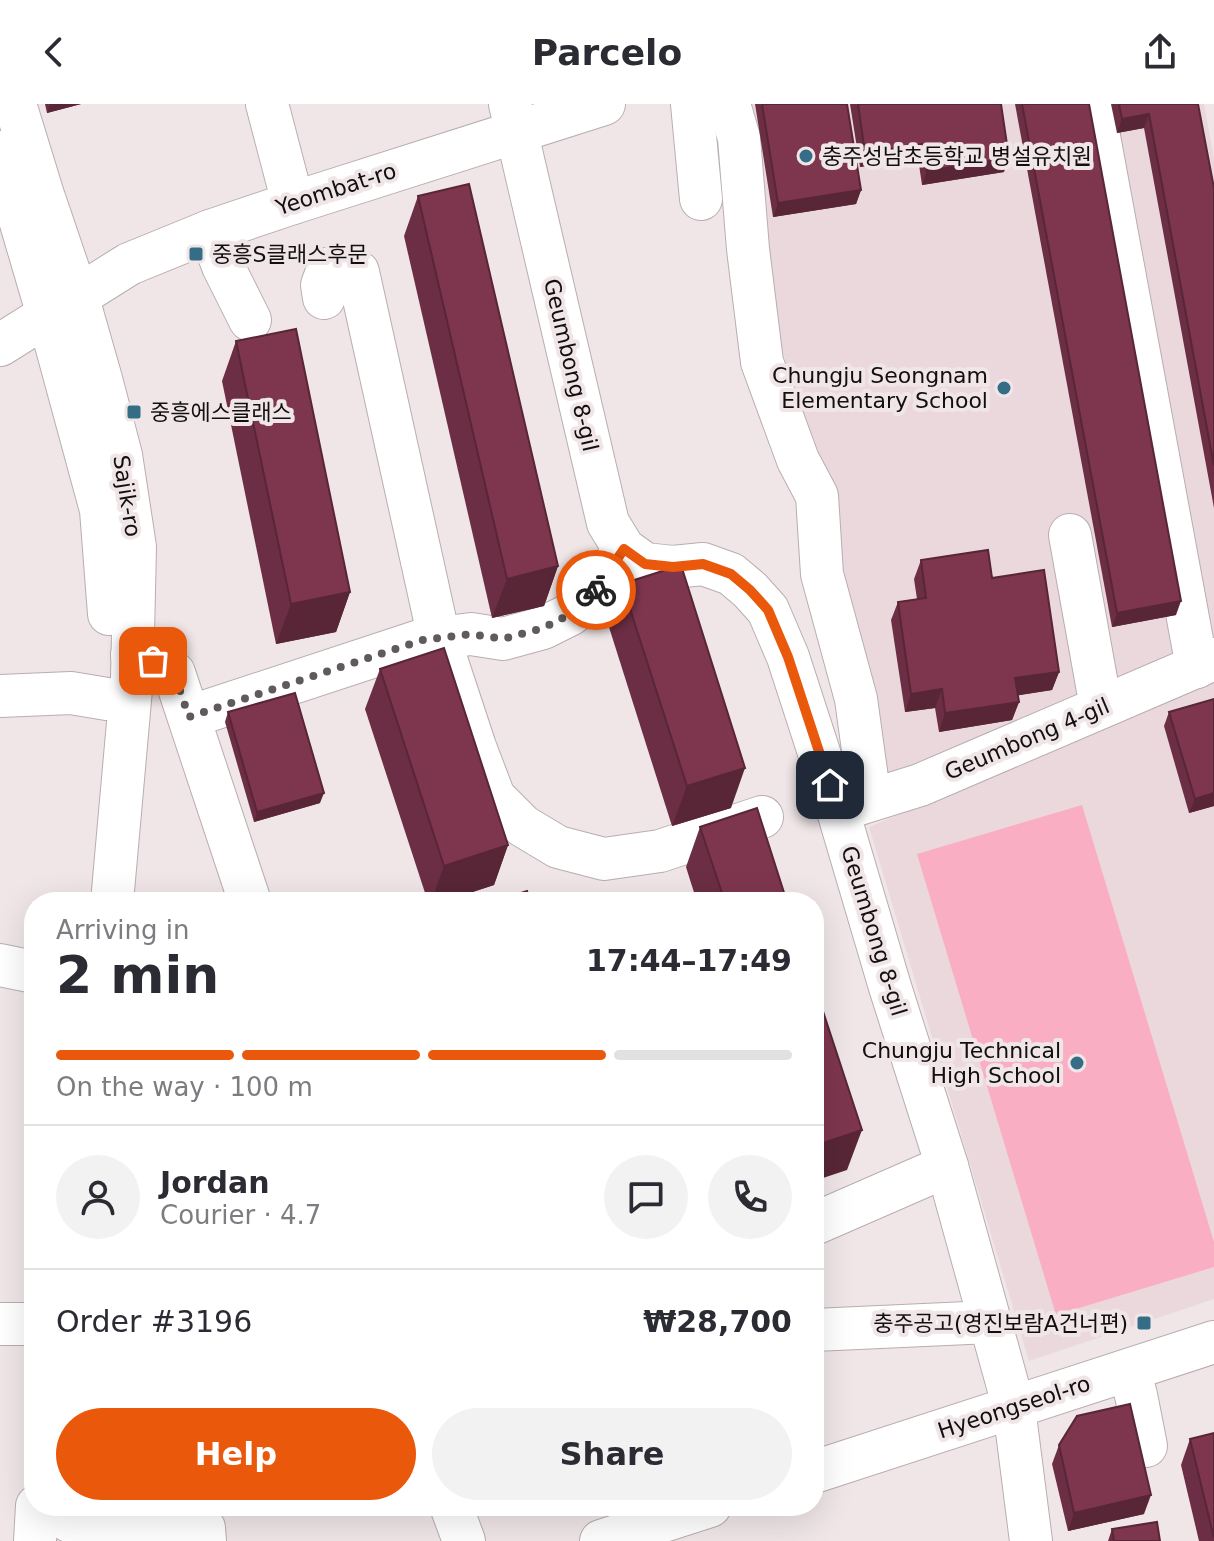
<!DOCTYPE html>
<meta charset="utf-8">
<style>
body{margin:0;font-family:"DejaVu Sans","Noto Sans KR",sans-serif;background:#f2f2f3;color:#2b2b33;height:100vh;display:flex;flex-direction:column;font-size:30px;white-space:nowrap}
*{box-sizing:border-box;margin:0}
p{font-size:26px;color:#7c7c81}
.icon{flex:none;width:44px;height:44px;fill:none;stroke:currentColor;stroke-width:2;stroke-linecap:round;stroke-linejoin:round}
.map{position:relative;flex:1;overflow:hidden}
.side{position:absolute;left:24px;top:788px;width:800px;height:624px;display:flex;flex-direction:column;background:#fff;border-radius:32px;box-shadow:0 8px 32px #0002}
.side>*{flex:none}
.pin{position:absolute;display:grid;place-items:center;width:68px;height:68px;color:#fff;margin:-34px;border-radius:16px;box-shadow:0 4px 12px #0006}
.courier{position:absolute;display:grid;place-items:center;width:80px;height:80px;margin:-40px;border:6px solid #ea580c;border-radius:50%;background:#fff;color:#222;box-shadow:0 2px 10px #0007}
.headline em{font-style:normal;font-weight:600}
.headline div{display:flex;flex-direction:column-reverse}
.headline{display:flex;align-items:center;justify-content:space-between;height:136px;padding:0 32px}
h1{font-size:52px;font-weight:600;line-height:60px}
.bar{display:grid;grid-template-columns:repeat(4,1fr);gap:12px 8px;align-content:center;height:96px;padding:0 32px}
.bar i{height:10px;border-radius:6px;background:#e1e1e2}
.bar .selected{background:#ea580c}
.bar p{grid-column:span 4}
.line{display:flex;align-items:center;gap:20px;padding:0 32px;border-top:2px solid #e1e1e2}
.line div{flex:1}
.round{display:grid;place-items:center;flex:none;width:84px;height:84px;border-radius:42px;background:#f2f2f3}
.button{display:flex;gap:16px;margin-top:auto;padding:16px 32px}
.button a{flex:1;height:92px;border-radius:48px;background:#ea580c;color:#fff;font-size:32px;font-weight:600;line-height:92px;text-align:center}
.button a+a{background:#f2f2f3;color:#2b2b33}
header{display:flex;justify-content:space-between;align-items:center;height:104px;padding:0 32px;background:#fff;font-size:36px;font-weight:600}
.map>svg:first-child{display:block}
</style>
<header><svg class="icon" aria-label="back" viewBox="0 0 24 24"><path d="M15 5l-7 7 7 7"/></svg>Parcelo<svg class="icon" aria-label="share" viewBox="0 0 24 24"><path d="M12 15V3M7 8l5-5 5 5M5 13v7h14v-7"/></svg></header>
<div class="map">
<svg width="1214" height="1437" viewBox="0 0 1214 1437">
<rect width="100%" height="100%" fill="#f0e6e8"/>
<g fill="#ebd8dd">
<polygon points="745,0 1204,0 1214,54 1214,531 1097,584 883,673 815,357 772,212"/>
<polygon points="1214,577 1214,1195 1029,1257 869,723"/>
</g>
<polygon fill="#faaec4" points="1082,701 1214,1138 1214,1163 1056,1211 917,750"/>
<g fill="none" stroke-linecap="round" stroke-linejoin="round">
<g stroke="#b8aeb0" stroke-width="44">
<g id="minor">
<polyline points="15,0 42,88 77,191 101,275 121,351 135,443 132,574 112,798"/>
<polyline points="267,0 293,99"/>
<polyline points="510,0 608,419 624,445 645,460 673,463 703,460 731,470 750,486 768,506 788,553 838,707 890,883 947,1062 1014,1304 1031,1437"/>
<polyline points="692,0 701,95"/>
<polyline points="729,0 739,34 748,145 762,258 798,356 817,392 822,470 856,595 870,696"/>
<polyline points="1093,0 1197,563"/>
<polyline points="0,48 48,211 101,406 109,510"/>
<polyline points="210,127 223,162 250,216"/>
<polyline points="324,194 322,181 328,165 344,160 358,168 439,534 475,643 494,693 523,722 558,743 604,755 660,747 762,713"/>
<polyline points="0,241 129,160 210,127 293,99 604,0"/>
<polyline points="1070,431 1101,603"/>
<polyline points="132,551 148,554 174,569 250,798"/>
<polyline points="0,592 71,589 107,595"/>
<polyline points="189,613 423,536 471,530 503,535 543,524 571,510 601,481 624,445"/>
<polyline points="843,705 920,681 1214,555"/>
<polyline points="0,861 34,868"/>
<polyline points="814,1120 947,1062"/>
<polyline points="0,1220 34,1220"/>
<polyline points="814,1226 990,1218"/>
<polyline points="1129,1266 1136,1291 1146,1342"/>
<polyline points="814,1368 1214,1238"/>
<polyline points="451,1402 464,1437"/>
<polyline points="69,1417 204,1424 205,1437"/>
<polyline points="35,1437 37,1402"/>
<polyline points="601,1437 710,1402"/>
</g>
</g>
<use href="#minor" stroke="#fff" stroke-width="42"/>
</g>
<g fill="#6c2e44">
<polygon points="45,0 81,0 47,9"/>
<polygon points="755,0 847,0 861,86 856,100 773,113"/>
<polygon points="850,0 1001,0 1004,68 922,81 918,54 860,63"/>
<polygon points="1015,0 1089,0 1176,511 1112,523"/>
<polygon points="1111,0 1198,0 1214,84 1214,404 1144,24 1117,29"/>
<polygon points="418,92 558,462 544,502 492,514 404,132"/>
<polygon points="236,237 350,488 336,528 276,540 222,277"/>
<polygon points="921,456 992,474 1059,568 1052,586 1018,591 1019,598 1012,616 939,628 935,604 905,608 891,516 898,498 917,495 914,475"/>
<polygon points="622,480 731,704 672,722 608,520"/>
<polygon points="380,565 508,741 494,781 442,798 428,798 365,605"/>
<polygon points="1214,595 1214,702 1189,709 1164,622 1169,608"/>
<polygon points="228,608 320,699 254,718 225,618"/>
<polygon points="700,723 787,798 697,798 686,763"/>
<polygon points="1214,1329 1214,1437 1199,1437 1181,1361 1190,1335"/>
<polygon points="1059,1341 1144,1410 1068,1427 1052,1360"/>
<polygon points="1112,1425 1160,1437 1108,1437"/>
</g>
<g fill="#582637">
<polygon points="50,0 81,0 47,9"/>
<polygon points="1149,10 1144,24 1117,29 1122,15"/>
<polygon points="923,40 918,54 860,63 865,49"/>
<polygon points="1009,54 1004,68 922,81 927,67"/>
<polygon points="861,86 856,100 773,113 778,99"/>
<polygon points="558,462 544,502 492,514 507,475"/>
<polygon points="350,488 336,528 276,540 291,500"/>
<polygon points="1181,497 1176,511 1112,523 1117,509"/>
<polygon points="1059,568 1052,586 1008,593 1015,574"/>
<polygon points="942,585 935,604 905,608 911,590"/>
<polygon points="1019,598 1012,616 939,628 945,609"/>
<polygon points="745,664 731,704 672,722 687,682"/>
<polygon points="324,689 320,699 254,718 257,708"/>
<polygon points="1214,689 1214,702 1189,709 1195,695"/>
<polygon points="508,741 494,781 442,798 431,798 444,762"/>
<polygon points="862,1026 847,1066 814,1077 814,1042"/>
<polygon points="1151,1391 1144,1410 1068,1427 1074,1409"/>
</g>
<g fill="#7e364f" stroke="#582637" stroke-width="2">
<polygon points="762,0 847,0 861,86 778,99"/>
<polygon points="858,0 1001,0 1009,54 927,67 923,40 865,49"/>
<polygon points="1022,0 1089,0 1181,497 1117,509"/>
<polygon points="1119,0 1198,0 1214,84 1214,362 1149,10 1122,15"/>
<polygon points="469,80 558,462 507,475 418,92"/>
<polygon points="296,225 350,488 291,500 236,237"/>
<polygon points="988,446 992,474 1044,466 1059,568 1015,574 1019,598 945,609 942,585 911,590 898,498 926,494 921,456"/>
<polygon points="681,461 745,664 687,682 622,480"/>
<polygon points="444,544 508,741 444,762 380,565"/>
<polygon points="295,589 324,689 257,708 228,608"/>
<polygon points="1214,595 1214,689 1195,695 1169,608"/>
<polygon points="757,704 787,798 725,798 700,723"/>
<polygon points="527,787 530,798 492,798"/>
<polygon points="814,880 862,1026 814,1042"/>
<polygon points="1130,1300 1151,1391 1074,1409 1059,1341 1077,1312"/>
<polygon points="1214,1329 1214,1434 1190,1335"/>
<polygon points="1157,1418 1160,1437 1114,1437 1112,1425"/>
</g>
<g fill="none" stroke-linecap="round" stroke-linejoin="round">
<polyline stroke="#605a5c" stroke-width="8" stroke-dasharray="0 14.4" points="153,557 174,569 189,613 423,536 471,530 503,535 543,524 571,510 596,486"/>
<polyline stroke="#ea580c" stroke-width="10" points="596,486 624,445 645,460 673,463 703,460 731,470 750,486 768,506 788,553 830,681"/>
</g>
<g fill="#356d87" stroke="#f0e6e8" stroke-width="3">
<circle cx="806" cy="52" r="8"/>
<rect x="188" y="142" width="16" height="16" rx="4"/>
<circle cx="1004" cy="284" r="8"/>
<rect x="126" y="300" width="16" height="16" rx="4"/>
<circle cx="1077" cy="959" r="8"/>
<rect x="1136" y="1211" width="16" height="16" rx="4"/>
</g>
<g text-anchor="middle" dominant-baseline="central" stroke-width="8" stroke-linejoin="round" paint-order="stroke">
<g font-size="22" fill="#120f10" stroke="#f0e6e8" text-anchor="start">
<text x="822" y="52">충주성남초등학교 병설유치원</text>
<text x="212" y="150">중흥S클래스후문</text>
<text x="988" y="271" text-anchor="end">Chungju Seongnam<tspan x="988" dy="25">Elementary School</tspan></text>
<text x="150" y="308">중흥에스클래스</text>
<text x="1061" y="946" text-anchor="end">Chungju Technical<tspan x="1061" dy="25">High School</tspan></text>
<text x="1128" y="1219" text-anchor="end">충주공고(영진보람A건너편)</text>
</g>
<g font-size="22" fill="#120f10" stroke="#f0e6e8">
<text transform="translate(336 85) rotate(-18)">Yeombat-ro</text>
<text transform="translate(571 261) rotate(77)">Geumbong 8-gil</text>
<text transform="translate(127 392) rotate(81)">Sajik-ro</text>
<text transform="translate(1027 635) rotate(-23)">Geumbong 4-gil</text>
<text transform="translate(874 827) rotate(73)">Geumbong 8-gil</text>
<text transform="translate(1014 1303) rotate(-18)">Hyeongseol-ro</text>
</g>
</g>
</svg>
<div class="pin" style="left:153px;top:557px;background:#ea580c"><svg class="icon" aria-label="bag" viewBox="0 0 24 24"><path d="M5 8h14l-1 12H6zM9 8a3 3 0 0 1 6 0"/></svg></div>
<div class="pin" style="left:830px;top:681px;background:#1f2937"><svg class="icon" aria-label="home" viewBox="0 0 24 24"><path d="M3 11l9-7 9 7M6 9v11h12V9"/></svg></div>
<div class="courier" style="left:596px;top:486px"><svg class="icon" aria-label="bike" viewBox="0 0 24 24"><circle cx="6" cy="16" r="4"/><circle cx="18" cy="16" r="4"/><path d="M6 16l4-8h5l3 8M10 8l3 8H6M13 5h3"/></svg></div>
<section class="side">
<div class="headline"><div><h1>2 min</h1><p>Arriving in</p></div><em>17:44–17:49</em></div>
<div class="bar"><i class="selected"></i><i class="selected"></i><i class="selected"></i><i></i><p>On the way · 100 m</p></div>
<div class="line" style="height:144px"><a class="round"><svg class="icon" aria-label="person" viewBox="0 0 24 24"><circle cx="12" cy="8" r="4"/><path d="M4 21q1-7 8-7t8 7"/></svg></a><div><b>Jordan</b><p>Courier · 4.7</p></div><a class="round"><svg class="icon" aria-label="chat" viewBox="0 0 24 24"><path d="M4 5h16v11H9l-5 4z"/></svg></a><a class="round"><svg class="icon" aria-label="phone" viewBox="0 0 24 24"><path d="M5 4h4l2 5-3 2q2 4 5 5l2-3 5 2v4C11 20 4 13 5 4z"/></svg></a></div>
<div class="line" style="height:104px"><div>Order #3196</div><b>₩28,700</b></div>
<div class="button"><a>Help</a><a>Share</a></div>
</section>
</div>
